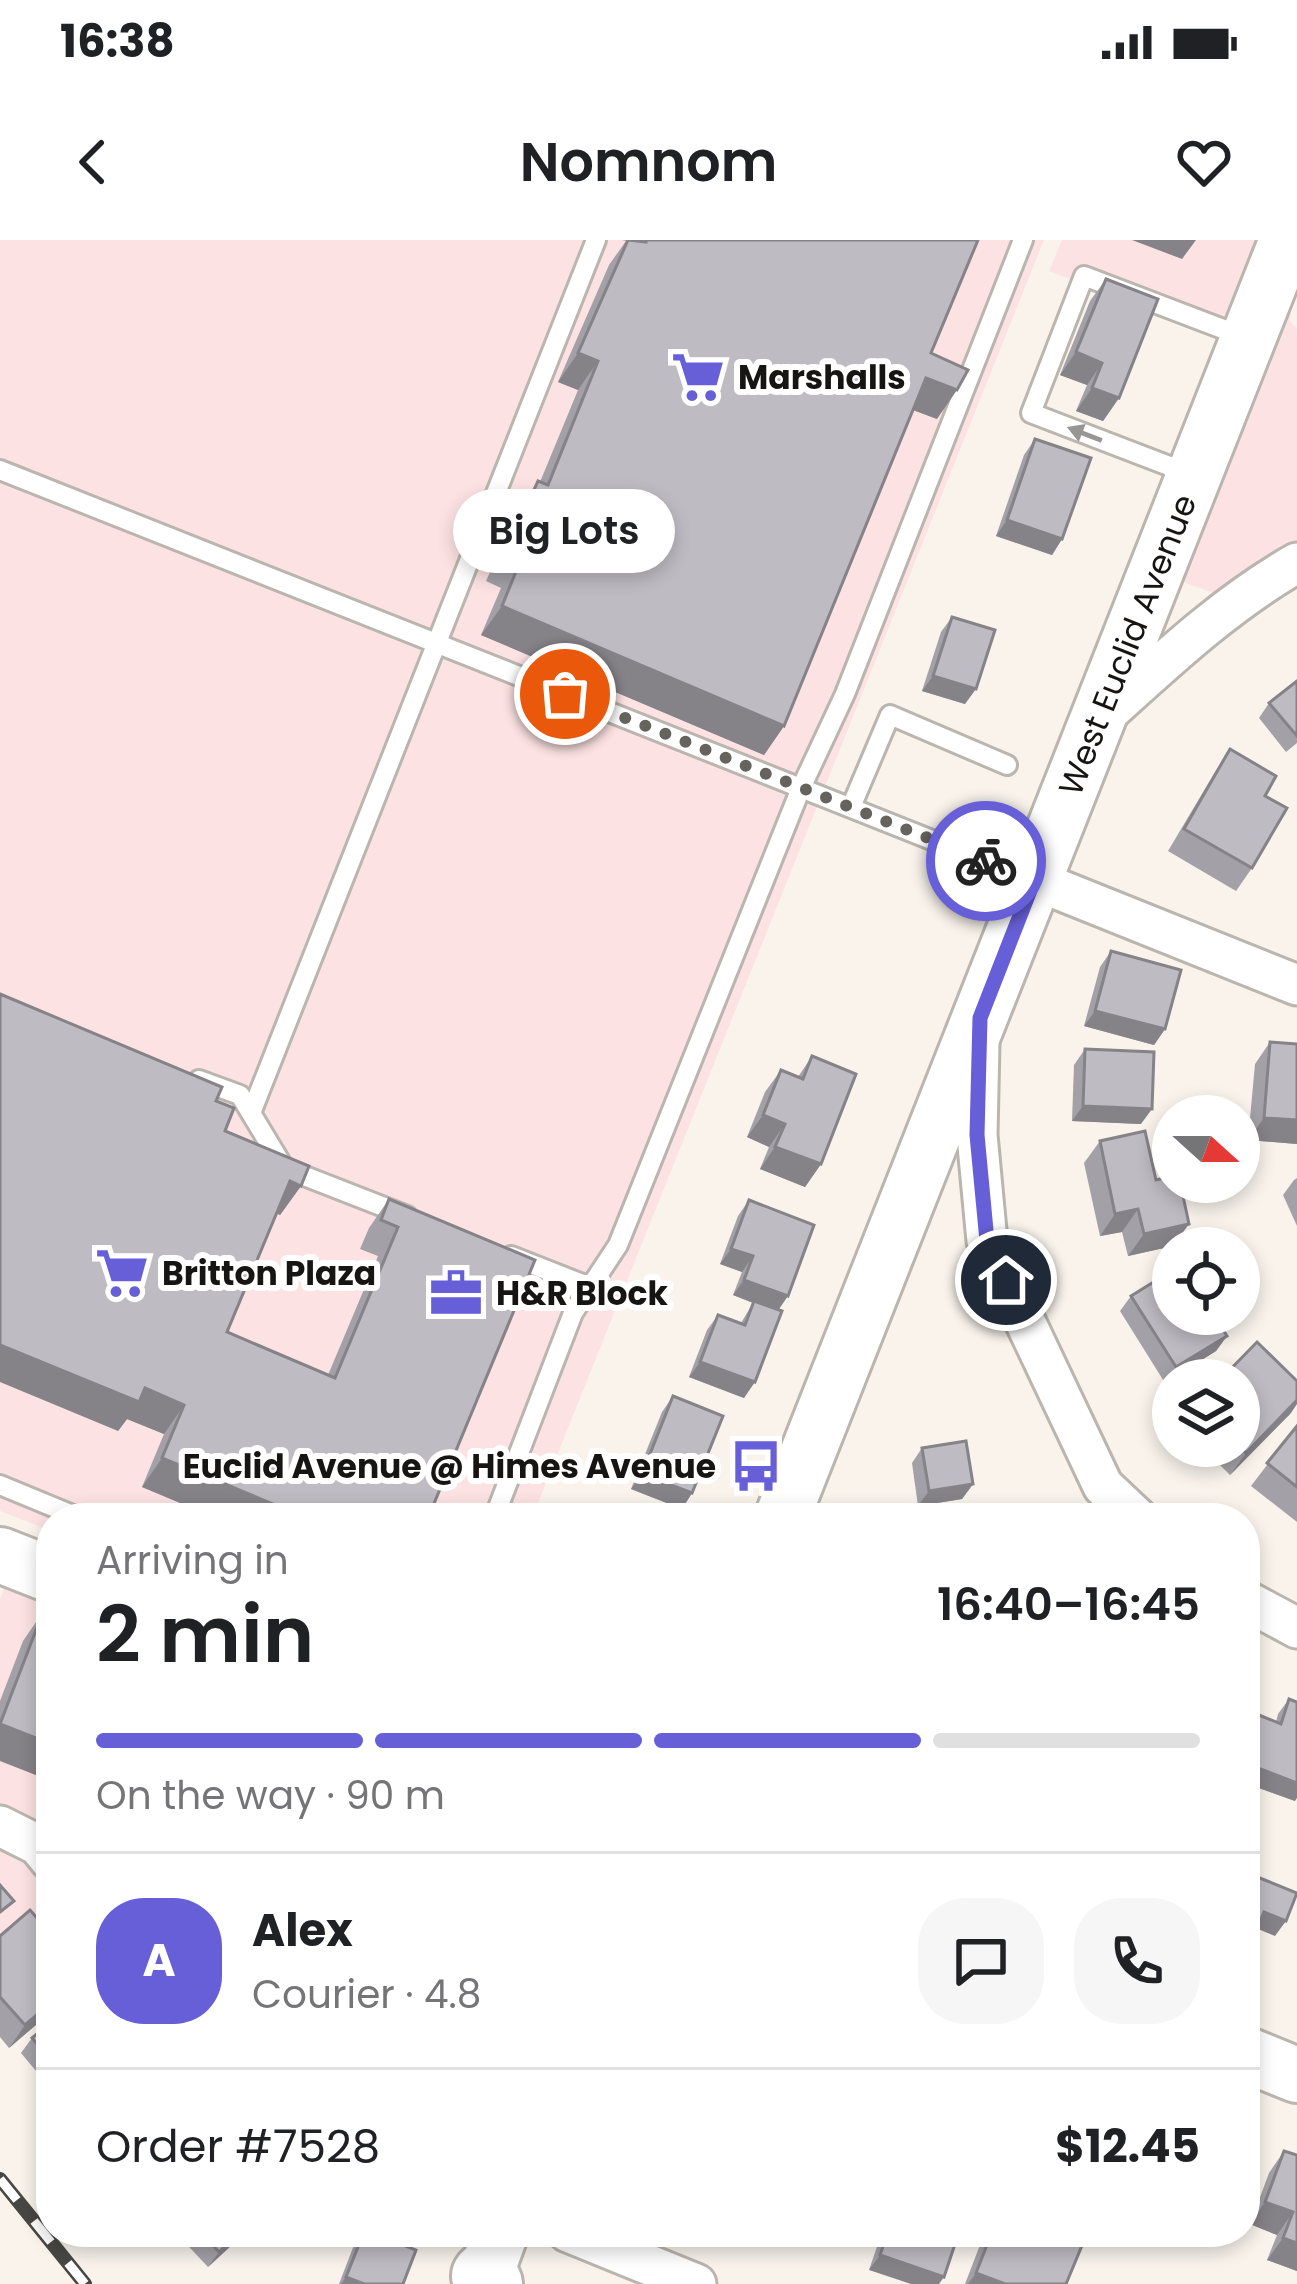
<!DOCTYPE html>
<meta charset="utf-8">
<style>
body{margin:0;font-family:Poppins,sans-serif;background:#f6f6f6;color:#202124;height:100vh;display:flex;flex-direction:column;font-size:45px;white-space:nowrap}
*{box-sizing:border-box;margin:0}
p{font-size:39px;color:#757577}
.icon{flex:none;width:66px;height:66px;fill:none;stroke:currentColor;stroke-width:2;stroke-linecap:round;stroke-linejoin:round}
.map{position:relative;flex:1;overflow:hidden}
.side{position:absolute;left:36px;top:1263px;width:1224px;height:744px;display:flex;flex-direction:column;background:#fff;border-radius:48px;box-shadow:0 6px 18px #0003}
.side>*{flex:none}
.needle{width:78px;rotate:111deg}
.tools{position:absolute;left:1152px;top:855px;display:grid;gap:24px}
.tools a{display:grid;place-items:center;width:108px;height:108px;border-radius:50%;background:#fff;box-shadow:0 6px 18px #0003;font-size:60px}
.pin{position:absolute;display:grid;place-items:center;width:102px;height:102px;color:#fff;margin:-51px;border:6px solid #fff;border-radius:50%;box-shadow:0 3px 12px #0007}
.courier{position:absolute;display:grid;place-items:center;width:120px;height:120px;margin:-60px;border:9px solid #675fd8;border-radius:50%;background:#fff;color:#222;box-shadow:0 3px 15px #0007}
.bubble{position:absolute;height:84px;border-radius:42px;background:#fff;box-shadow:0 6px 18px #0003;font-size:39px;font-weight:600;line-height:84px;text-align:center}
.head em{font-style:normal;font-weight:600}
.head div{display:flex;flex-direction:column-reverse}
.head{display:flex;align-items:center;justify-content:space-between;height:204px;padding:0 60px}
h1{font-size:78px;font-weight:600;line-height:90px}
.bar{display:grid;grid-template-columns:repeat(4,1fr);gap:18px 12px;align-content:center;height:144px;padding:0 60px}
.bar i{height:15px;border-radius:9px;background:#e0e0e0}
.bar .active{background:#675fd8}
.bar p{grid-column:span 4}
.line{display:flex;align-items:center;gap:30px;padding:0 60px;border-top:3px solid #e0e0e0}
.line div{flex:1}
.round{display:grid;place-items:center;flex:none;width:126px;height:126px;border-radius:48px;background:#f6f6f6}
.status{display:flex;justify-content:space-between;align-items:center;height:84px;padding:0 60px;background:#fff;direction:ltr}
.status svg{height:33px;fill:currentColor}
header{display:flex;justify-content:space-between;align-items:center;height:156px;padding:0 60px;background:#fff;font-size:54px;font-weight:600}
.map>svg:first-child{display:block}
</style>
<div class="status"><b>16:38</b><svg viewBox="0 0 49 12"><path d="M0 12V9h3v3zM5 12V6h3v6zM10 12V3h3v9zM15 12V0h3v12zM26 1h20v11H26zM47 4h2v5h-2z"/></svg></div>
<header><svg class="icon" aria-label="back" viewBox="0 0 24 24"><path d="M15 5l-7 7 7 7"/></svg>Nomnom<svg class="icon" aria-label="heart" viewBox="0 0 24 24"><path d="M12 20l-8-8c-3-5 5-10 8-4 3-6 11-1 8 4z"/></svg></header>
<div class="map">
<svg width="1297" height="2044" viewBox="0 0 1297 2044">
<rect width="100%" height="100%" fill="#f9f3ec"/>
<g fill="#fde2e3">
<polygon points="0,0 1044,0 532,1278 51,1278 51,1291 0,1271"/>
<polygon points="1062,0 1265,0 1226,100 1195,85 1049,31"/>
<polygon points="1297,26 1297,55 1291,71 1290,81 1297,89 1297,302 1254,326 1217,354 1174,339"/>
<polygon points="9,1337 51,1354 51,1594 0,1566 0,1359"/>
<polygon points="0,1606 25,1618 51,1649 51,1757 0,1785"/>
</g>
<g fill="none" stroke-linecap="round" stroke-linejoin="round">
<g stroke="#bab5ae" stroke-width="24">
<g id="lane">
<polyline points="0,230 1030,639"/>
<polyline points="1190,234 1031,173 1084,36 1244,97"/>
<polyline points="851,567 890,475 1007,525"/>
<polyline points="199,840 240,855 284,928 407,976"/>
<polyline points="251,873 596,0"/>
<polyline points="511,1016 590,1047"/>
<polyline points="0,1245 80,1278"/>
<polyline points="494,1278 573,1073 618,1005 801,548 845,454 1023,0"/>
</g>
</g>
<g stroke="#bab5ae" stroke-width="45">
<g id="street">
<path d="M 1104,476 C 1165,421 1225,364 1297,323"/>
<polyline points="1035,640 1297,745"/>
<polyline points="979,803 977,895 987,1001 1103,1246 1137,1278"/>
<polyline points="1245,1360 1297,1388"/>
<polyline points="0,1586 38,1605 51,1621"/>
<polyline points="568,1992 696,2044"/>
</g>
</g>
<g stroke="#bab5ae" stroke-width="60">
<g id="secondary">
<path id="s1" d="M 782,1278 L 1287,0"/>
<polyline points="0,1315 51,1335"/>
<polyline points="1245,1814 1297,1835"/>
<polyline points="482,2044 501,1992"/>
</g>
</g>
<g stroke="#bab5ae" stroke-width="72">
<polyline id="highway" points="485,2036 489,2044"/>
</g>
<use href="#lane" stroke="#fff" stroke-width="18"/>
<use href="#street" stroke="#fff" stroke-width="39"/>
<use href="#secondary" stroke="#fff" stroke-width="54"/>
<use href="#highway" stroke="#fff" stroke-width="66"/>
<g stroke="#494743" stroke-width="14">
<polyline id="rail" points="0,1939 85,2044"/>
</g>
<use href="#rail" stroke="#fff" stroke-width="9" stroke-dasharray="27" stroke-linecap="butt"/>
</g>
<g fill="#a3a1a7">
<polygon points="622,0 978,0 931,113 937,179 913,170 784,486 764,515 481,395 501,348 486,341 518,270 538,241 540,242 578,150 558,142 609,25 626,1"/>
<polygon points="1106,39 1119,158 1103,181 1076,171 1087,145 1060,135 1090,61"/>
<polygon points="1035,199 1062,299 1052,315 996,296 1024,215"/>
<polygon points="952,377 965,464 922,451 941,392"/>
<polygon points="1297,441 1297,503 1286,512 1259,478 1269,463"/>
<polygon points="1230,509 1265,556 1252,628 1236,651 1168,611 1215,532"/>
<polygon points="1111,711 1165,789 1154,805 1084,786 1100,727"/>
<polygon points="1270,802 1297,804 1297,904 1248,900 1255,824"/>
<polygon points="1085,809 1141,884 1072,881 1074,825"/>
<polygon points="812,816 821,924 805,947 760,929 769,907 747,897 765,852 781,830 798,837"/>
<polygon points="216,861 225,891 301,946 280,975 277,973 227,1092 328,1135 378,1016 360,1009 369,988 389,959 535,1020 428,1278 216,1278 142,1247 164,1194 127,1179 118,1191"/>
<polygon points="1100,901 1156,940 1173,1006 1128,1016 1122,992 1100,996 1084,923"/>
<polygon points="1297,938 1297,986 1283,955 1294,940"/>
<polygon points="749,960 778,1070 744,1158 689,1137 707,1090 718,1075 741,1083 753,1063 733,1055 742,1032 720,1024 738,976"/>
<polygon points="1131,1056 1227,1096 1216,1111 1165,1143 1120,1071"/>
<polygon points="673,1156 692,1253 682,1269 631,1249 662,1172"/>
<polygon points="1291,1173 1230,1235 1201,1206 1239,1206"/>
<polygon points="1297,1186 1297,1282 1251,1246"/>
<polygon points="922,1208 973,1244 962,1259 918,1266 912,1223"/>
<polygon points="43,1372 0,1521 0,1461 23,1401"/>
<polygon points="1289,1459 1295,1561 1245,1543 1245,1500 1249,1491 1259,1475 1276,1482 1278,1474"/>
<polygon points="51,1694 51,1772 9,1808 0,1797 0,1696"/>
<polygon points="51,1782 51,1849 21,1813 32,1798"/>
<polygon points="1284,1911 1297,2031 1267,2020 1277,1995 1250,1984 1269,1933"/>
<polygon points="175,1992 246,1992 208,2027"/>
<polygon points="363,1992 403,2044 339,2044 354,2005"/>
<polygon points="882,1992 959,1992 869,2030"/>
<polygon points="985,1992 1063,1992 1066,2044 965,2044"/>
</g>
<g fill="#858388">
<polygon points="1132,0 1196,0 1182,19"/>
<polygon points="1076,112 1102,123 1087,145 1060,135"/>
<polygon points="578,113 598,121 578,150 558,142"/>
<polygon points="926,138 957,150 937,179 905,167"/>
<polygon points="1092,148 1119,158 1103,181 1076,171"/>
<polygon points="1007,280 1062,299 1052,315 996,296"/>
<polygon points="502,366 784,486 764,515 481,395"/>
<polygon points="933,436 976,449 965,464 922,451"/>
<polygon points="1095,771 1165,789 1154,805 1084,786"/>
<polygon points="1083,866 1152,869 1141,884 1072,881"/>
<polygon points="763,875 785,884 769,907 747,897"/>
<polygon points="1264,878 1297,880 1297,904 1248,900"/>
<polygon points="775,907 821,924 805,947 760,929"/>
<polygon points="290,941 301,946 280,975 270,970"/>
<polygon points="1138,969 1122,992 1100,996 1115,974"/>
<polygon points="1189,984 1173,1006 1128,1016 1144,994"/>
<polygon points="731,1009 753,1016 742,1032 720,1024"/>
<polygon points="744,1040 788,1056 777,1072 733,1055"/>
<polygon points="1227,1096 1216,1111 1165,1143 1176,1127"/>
<polygon points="0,1105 145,1148 184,1165 164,1194 127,1179 118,1191 0,1142"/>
<polygon points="700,1122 755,1142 744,1158 689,1137"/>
<polygon points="1297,1160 1297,1164 1291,1173 1230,1235 1246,1213"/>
<polygon points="162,1218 273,1264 264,1278 216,1278 142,1247"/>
<polygon points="642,1234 692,1253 682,1269 631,1249"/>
<polygon points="973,1244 962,1259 918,1266 929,1251"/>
<polygon points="0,1484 51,1504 51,1541 0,1521"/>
<polygon points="1245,1523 1297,1543 1297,1558 1295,1561 1245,1543"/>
<polygon points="1264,1672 1286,1681 1275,1696 1253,1687"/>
<polygon points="1245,1695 1253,1699 1245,1710"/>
<polygon points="51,1763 51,1772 9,1808 25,1785"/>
<polygon points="1265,1962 1293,1972 1277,1995 1250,1984"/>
<polygon points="240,1992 246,1992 208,2027 219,2012"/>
<polygon points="1283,1998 1297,2003 1297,2031 1267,2020"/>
<polygon points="880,2015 944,2037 939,2044 911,2044 869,2030"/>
<polygon points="976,2033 1005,2044 968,2044"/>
<polygon points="346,2037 364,2044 341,2044"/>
</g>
<g fill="#bebbc2" stroke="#858388" stroke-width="3">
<polygon points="628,0 646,2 646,0 978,0 931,113 968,130 957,150 926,138 784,486 502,366 521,319 506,312 538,241 548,245 598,121 578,113"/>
<polygon points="1106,39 1158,59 1119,158 1092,148 1102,123 1076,112"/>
<polygon points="1035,199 1091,218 1062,299 1007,280"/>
<polygon points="952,377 995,390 976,449 933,436"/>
<polygon points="1297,441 1297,496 1269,463"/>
<polygon points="1230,509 1276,536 1265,556 1287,568 1252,628 1184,589"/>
<polygon points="1111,711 1181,730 1165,789 1095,771"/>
<polygon points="0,754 222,847 216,861 234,868 225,891 309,926 301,946 290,941 227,1092 335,1138 398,987 381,980 389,959 535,1020 428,1278 267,1278 273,1264 162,1218 184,1165 145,1148 139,1162 0,1105"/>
<polygon points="1270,802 1297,804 1297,880 1264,878"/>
<polygon points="1085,809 1154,812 1152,869 1083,866"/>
<polygon points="812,816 856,834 821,924 775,907 785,884 763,875 781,830 803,839"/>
<polygon points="1145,891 1156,940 1173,936 1173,942 1180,942 1189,984 1144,994 1138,969 1115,974 1100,901"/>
<polygon points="749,960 814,985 788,1056 744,1040 753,1016 731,1009"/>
<polygon points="1173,1030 1173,1074 1213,1074 1227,1096 1176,1127 1131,1056"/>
<polygon points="754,1061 782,1071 755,1142 700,1122 718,1075 745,1085"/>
<polygon points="1257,1102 1297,1141 1297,1160 1246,1213 1239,1206 1239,1140 1220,1140"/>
<polygon points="673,1156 723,1176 692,1253 642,1234"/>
<polygon points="1297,1186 1297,1247 1267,1223"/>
<polygon points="966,1201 973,1244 929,1251 922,1208"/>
<polygon points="43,1372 51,1375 51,1504 0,1484"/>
<polygon points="1289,1459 1297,1462 1297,1543 1245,1523 1245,1513 1259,1475 1281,1484"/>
<polygon points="1245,1632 1297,1653 1286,1681 1264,1672 1253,1699 1245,1695"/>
<polygon points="0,1645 14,1661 0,1672"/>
<polygon points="30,1670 51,1694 51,1763 25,1785 0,1757 0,1696"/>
<polygon points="51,1782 51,1821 32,1798"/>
<polygon points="1284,1911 1297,1915 1297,2003 1283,1998 1293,1972 1265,1962"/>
<polygon points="200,1992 240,1992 219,2012"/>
<polygon points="364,1992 370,1992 416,2010 403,2044 364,2044 346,2037"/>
<polygon points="888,1992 959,1992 944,2037 880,2015"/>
<polygon points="992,1992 1063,1992 1062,1995 1083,2003 1066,2044 1005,2044 976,2033"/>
</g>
<defs><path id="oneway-solid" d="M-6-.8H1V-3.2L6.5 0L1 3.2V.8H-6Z" transform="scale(3)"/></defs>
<use fill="#979695" href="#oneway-solid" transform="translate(1085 194) rotate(-159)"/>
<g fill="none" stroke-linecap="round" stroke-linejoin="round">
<polyline stroke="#66635f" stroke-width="12" stroke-dasharray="0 21.6" points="565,454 986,621"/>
<polyline stroke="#675fd8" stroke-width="15" points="986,621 1034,640 980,778 977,895 987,1001 1006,1040"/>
</g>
<defs>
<g id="supermarket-bare" transform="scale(4.14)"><path d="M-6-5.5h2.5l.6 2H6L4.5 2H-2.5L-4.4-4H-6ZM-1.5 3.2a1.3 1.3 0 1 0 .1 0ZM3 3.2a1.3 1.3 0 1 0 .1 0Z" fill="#675fd8" stroke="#fff" stroke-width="2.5" paint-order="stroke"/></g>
<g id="office-bare" transform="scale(4.14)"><path d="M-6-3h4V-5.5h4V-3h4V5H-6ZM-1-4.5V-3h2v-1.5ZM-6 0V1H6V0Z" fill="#675fd8" stroke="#fff" stroke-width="2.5" paint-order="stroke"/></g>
<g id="bus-bare" transform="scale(4.14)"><path d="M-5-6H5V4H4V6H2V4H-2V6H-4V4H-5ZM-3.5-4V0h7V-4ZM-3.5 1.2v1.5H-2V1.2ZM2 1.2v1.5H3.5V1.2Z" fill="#675fd8" stroke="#fff" stroke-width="2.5" paint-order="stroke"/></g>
</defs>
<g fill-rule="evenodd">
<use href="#supermarket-bare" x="698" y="137"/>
<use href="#supermarket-bare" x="122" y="1033"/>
<use href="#office-bare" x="456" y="1053"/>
<use href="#bus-bare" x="756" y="1226"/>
</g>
<g text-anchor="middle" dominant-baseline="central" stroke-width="12" stroke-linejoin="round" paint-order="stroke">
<g font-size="33" font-weight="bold" fill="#171513" stroke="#fff" text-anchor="start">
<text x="738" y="137">Marshalls</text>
<text x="162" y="1033">Britton Plaza</text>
<text x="496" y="1053">H&amp;R Block</text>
<text x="716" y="1226" text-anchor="end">Euclid Avenue @ Himes Avenue</text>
</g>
<g font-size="33" fill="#171513" stroke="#fff">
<text stroke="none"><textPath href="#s1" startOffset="939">West Euclid Avenue</textPath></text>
</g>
</g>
</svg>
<div class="tools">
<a><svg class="needle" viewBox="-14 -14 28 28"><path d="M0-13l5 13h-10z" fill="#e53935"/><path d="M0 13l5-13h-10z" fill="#757577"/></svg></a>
<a><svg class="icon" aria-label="locate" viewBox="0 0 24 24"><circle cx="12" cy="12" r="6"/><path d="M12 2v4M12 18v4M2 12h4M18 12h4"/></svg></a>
<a><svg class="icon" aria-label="layers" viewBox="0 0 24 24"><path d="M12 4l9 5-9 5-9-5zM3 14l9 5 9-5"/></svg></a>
</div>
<div class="pin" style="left:565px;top:454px;background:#ea580c"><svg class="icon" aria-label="bag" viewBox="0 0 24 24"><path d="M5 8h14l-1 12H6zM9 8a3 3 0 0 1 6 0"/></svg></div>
<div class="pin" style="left:1006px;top:1040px;background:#1f2937"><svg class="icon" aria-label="home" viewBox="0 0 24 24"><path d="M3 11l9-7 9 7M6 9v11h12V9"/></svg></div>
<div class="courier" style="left:986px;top:621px"><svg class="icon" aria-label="bike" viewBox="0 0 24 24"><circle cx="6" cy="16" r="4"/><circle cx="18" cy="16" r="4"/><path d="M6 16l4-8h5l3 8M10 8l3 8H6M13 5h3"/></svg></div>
<div class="bubble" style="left:453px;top:249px;width:222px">Big Lots</div>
<section class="side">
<div class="head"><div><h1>2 min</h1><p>Arriving in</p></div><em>16:40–16:45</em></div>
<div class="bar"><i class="active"></i><i class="active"></i><i class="active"></i><i></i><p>On the way · 90 m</p></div>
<div class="line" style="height:216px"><b class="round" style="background:#675fd8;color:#fff">A</b><div><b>Alex</b><p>Courier · 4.8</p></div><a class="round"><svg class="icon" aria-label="chat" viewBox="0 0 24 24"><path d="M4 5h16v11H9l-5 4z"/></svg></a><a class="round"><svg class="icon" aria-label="phone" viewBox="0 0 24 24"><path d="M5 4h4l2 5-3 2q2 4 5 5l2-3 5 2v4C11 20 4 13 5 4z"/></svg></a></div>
<div class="line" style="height:156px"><div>Order #7528</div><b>$12.45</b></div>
</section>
</div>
